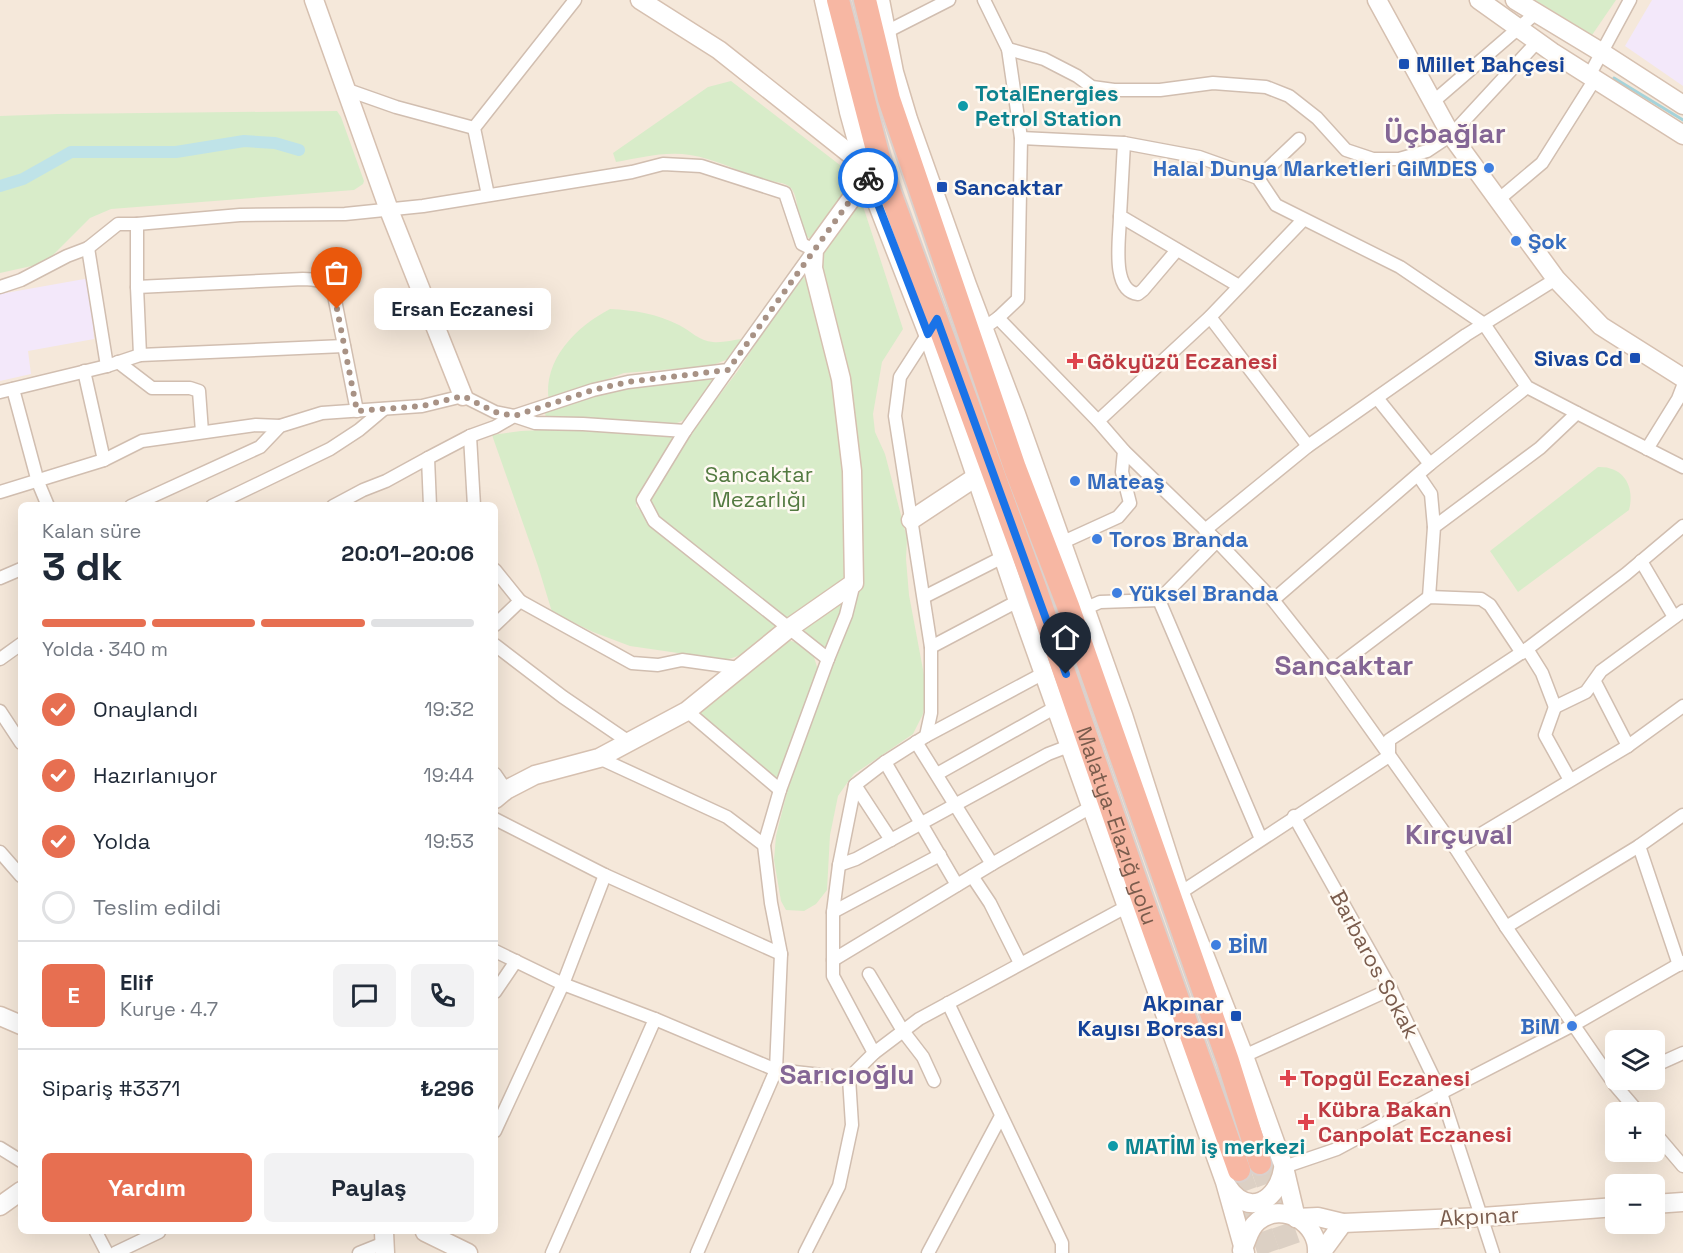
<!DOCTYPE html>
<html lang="tr">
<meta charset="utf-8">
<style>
body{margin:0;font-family:"Space Grotesk",sans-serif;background:#f2f2f3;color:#1f2937;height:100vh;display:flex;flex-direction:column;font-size:22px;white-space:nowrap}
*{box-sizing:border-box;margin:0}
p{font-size:20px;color:#747a83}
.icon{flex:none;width:33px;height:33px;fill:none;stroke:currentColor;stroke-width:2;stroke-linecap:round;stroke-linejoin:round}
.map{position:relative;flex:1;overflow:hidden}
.drawer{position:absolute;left:18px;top:502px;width:480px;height:732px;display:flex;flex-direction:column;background:#fff;border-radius:9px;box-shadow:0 6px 24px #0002}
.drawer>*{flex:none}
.fabs{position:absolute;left:1605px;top:1030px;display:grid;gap:12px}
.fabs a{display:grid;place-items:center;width:60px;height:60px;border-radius:9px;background:#fff;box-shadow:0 6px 24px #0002;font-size:30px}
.pin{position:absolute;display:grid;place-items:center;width:51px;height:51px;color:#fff;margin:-62px -26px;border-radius:50% 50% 50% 0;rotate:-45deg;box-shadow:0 0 6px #0007}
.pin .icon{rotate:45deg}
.courier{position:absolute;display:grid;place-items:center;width:60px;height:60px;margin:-30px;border:4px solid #1a73e8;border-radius:50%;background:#fff;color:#222;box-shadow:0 2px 8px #0007}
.bubble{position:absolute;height:42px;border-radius:9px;background:#fff;box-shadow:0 6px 24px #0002;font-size:20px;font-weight:600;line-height:42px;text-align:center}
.overview em{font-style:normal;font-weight:600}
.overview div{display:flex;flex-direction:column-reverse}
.overview{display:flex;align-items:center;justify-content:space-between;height:102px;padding:0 24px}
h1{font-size:39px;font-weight:600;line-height:45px}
.bar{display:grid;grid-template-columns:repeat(4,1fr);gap:9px 6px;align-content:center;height:72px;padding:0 24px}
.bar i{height:8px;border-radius:4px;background:#e0e1e3}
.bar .on{background:#e76f51}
.bar p{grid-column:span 4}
.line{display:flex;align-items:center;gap:15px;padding:0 24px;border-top:2px solid #e0e1e3}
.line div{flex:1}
.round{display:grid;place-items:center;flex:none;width:63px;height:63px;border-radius:9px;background:#f2f2f3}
ol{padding:0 24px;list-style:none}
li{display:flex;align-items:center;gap:18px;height:66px}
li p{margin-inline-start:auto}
li .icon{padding:6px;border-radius:50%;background:#e76f51;color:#fff;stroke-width:4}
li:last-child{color:#747a83}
li i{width:33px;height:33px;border:3px solid #e0e1e3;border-radius:50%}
.button{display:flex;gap:12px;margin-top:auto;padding:12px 24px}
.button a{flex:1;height:69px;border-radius:9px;background:#e76f51;color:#fff;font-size:24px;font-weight:600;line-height:69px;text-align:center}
.button a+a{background:#f2f2f3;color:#1f2937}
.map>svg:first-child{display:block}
</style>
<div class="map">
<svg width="1683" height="1253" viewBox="0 0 1683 1253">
<rect width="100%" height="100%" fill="#fdf6ec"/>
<path fill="#f5e8da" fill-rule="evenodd" d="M 0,0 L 1683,0 L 1683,1253 L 0,1253 ZM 21,506 L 495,506 L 495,1232 L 21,1232 ZM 1616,1041 L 1654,1041 L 1654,1080 L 1616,1080 ZM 1616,1113 L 1654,1113 L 1654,1152 L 1616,1152 ZM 1616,1185 L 1654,1185 L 1654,1224 L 1616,1224 Z"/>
<g fill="#f3e8fa">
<polygon points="1652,0 1683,0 1683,86 1625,46"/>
<polygon points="90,278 94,339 28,351 31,374 0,381 0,294"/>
</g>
<g fill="#d8ecc9">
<polygon points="1535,0 1616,0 1592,35"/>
<path d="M 731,81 L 849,172 L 847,188 L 810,239 C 793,228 802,202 791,188 C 786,182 772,182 765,180 C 740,172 716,159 690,155 C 665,151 640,158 616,162 L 613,153 L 708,87 Z"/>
<polygon points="337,111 341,117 364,181 363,184 354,190 111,209 90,218 45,263 0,273 0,116 57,114"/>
<polygon points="857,202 862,203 903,329 882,362 873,414 875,432 885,454 907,538 906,559 909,595 924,675 926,696 923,714 913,734 854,774 847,783 838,796 830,835 827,890 816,904 804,911 786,910 781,901 774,860 776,836 787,792 808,730 858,596 858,476 820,253"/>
<polygon points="802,277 808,278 823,323 845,449 849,576 790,620 659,520 652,514 650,499 689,435 737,372 798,280"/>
<path d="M 610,309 C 634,310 657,314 679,325 C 691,331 699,341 713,342 C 722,343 733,340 742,339 L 736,351 L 726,360 L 710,366 L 624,373 L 549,401 C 542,360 577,326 610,309 Z"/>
<path d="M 719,377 C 706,395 694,421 670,425 L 546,419 L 545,412 L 551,409 L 634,386 Z"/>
<polygon points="586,428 674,435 674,439 638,497 636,506 664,535 700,565 773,621 777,630 744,654 726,660 630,646 593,632 552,612 538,566 492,435 521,431"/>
<path d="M 1598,467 C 1624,466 1635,487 1629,510 L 1518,592 L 1490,551 Z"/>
<polygon points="842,600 846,601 827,647 820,646 803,629"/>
<polygon points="787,640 795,642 813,654 818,670 789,752 777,779 697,713"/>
</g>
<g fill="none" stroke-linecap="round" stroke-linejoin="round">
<polyline stroke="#a5d3da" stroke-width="3" points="1614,78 1683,120"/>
<polyline stroke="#bfe3e8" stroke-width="12" points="0,186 23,179 71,152 176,152 244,141 275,143 299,150"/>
<g stroke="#dcd0c4" stroke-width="22" stroke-dasharray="22 11" stroke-linecap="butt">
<polyline points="1260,1163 1292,1253"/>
<polyline points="1239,1170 1269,1253"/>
</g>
<g stroke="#d1beb0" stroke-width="15">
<g id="street">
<polyline points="984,0 1008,49 1021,138 1018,299 998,318"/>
<polyline points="886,32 949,0"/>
<polyline points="1008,49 1044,59 1077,76 1092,87 1114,90 1160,90 1213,83 1266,87 1289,96 1317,118 1346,150 1373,159 1399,159 1427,151 1451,135 1537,42"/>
<polyline points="1589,76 1630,0"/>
<polyline points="345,89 396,107 474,128"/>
<polyline points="1434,101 1536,13"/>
<polyline points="1021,138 1124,143 1199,157 1258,178 1276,205 1400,267 1484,324 1527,387 1577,413 1540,448 1434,527 1429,597"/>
<polyline points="1124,143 1120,216 1239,286"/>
<polyline points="1258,178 1299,139"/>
<polyline points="488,195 474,128 575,0"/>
<polyline points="1498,200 1542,163 1595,79"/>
<path d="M 1120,216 C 1120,236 1110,291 1138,294 L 1143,290 L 1177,250"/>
<path d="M 137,224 L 137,287 L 303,279 C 316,279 324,281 333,290 L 357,411"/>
<polyline points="88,248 107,366"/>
<polyline points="0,287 21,280 67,256 88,248 118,224 137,224 240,215 345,214 423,206 632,172 663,164 701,166 785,193 802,244 814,250 728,370 628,382 593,390 514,416 495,412 463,396 422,406 322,413 280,426 260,447 131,506"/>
<polyline points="137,287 140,355"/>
<polyline points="1210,317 1308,446"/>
<polyline points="984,328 998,318 1098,421 1124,451 1217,541 1273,600 1330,672 1456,849 1506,927 1615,1085 1639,1113"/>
<polyline points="118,362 152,388 190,388 199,391 202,432"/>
<polyline points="728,370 685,431 643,500 654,521 828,659 846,615 854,583"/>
<polyline points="84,371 104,460"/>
<polyline points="13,389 38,482 48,506"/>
<polyline points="0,392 107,366 140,355 344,346"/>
<polyline points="1377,398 1430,464"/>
<polyline points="1577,413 1683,467"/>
<polyline points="1098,421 1210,317 1303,220"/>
<polyline points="470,436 474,506"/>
<polyline points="1647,449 1678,399 1683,386"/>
<polyline points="1418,475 1431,494 1434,527"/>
<polyline points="0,492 104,460 142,441 256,425 280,426"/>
<polyline points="212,506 330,449 359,430 384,409"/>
<polyline points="333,506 363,490 386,481 428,458"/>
<polyline points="430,506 428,458 470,436 495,427 514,416 535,423 583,424 685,431"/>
<polyline points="1061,543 1118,517 1130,503 1122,472 1124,451"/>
<polyline points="1641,561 1674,617"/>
<polyline points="495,570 520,601 495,625"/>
<polyline points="0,578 21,569"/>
<polyline points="924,597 1003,557"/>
<polyline points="1273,600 1430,464 1527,387"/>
<polyline points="520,601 632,663 658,665 682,660 739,668"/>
<polyline points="1084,609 1100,602 1159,600"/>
<polyline points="495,645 563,697 629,742"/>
<polyline points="931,647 1018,601"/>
<polyline points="1527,649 1542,673 1555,707 1586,692 1601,671 1683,611"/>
<polyline points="0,659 21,644"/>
<polyline points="1330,672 1429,597 1481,599 1490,605 1522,653"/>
<polyline points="1595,682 1628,746"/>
<polyline points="1555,707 1545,735 1570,780"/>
<polyline points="0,711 21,743"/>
<polyline points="687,711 780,790 828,659"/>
<polyline points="926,736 1044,673"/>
<polyline points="916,742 992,864 1091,807"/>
<polyline points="1389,756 1389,740 1527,649 1626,574 1683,526"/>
<polyline points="599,758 727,817 764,845"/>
<polyline points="885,762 957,885"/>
<polyline points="495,774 506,790"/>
<polyline points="937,774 1056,707"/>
<polyline points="855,785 891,840"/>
<polyline points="1294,816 1391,989 1441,1093 1493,1253"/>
<polyline points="495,819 605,875 781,954"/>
<polyline points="1261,839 1159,600 1217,541 1205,530 1308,446 1466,335 1556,279"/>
<polyline points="1456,849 1628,746 1683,706"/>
<polyline points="0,852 21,876"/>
<polyline points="839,865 856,859 1048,754 1069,746"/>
<polyline points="972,876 990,903 1020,963"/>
<polyline points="1180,893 1389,756"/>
<polyline points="833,912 940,855"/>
<polyline points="1506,927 1639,846"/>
<polyline points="495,951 563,984 605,875"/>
<polyline points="833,960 992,864"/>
<polyline points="1679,965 1639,846 1683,815"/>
<polyline points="869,974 903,1031 923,1057 934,1081"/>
<polyline points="495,992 516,961"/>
<polyline points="948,1003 1062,1243 1062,1253"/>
<polyline points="655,1019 776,1070 849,1078 874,1053 919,1019 1126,907"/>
<polyline points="874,1053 833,976 833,912 839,865 855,785 885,762 926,736 931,713 931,647 895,416 900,377 929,332"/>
<polyline points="1244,1056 1391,989"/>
<polyline points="1654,1066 1683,1053"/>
<polyline points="495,1131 563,984 655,1019 552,1253"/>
<polyline points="1654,1132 1683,1166"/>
<polyline points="0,1148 21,1161"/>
<polyline points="1284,1167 1337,1149 1441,1093 1575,1024 1683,962"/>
<polyline points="96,1232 107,1253"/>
<polyline points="115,1253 159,1232"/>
<polyline points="359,1253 384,1243"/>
<polyline points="697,1253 776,1070 781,954 771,903 764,845 780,790"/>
<polyline points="805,1253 839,1186 852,1125 849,1078"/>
<polyline points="928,1253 1001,1116"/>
</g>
</g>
<g stroke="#d6c0b0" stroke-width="21">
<g id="secondary">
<polyline points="314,0 389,210 463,396"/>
<polyline points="640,0 719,50 864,165"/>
<polyline points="824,0 849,112 867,177 928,334 1018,601 1225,1182 1245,1253"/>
<polyline points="880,0 894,72 908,119 967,285 1016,414 1123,715 1180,893 1244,1056 1284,1167 1296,1218"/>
<polyline points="1377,0 1451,135 1556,279 1601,326 1683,378"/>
<polyline points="1479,0 1552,52 1683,135"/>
<polyline points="1515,0 1601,52 1683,105"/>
<polyline points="911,520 976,477"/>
<polyline points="495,799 506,790 535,775 599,758 687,711 788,629 854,583 852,471 841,379 813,268 814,250 867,177"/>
<polyline points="0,1016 21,1025"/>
<path d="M 1227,1186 C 1248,1218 1278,1201 1283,1169"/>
<polyline points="1654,1204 1683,1202"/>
<polyline points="0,1206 21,1191"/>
<polyline points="1296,1218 1318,1217 1343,1223 1482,1217 1616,1207"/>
<polyline points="384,1232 385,1253"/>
<polyline points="425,1232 468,1253"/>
<path d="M 1242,1250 C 1248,1240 1248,1229 1258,1221 C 1283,1201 1319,1223 1317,1253"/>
<polyline points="1321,1253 1343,1223"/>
</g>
</g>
<g stroke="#dad1cd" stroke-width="26">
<g id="highway">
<path id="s1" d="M 838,0 L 883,173 L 1036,590 L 1142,898 L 1239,1170"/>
<polyline points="865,0 889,99 1015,468 1068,606 1228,1061 1260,1163"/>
</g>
</g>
<use href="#street" stroke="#fff" stroke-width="12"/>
<use href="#secondary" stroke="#fff" stroke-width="18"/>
<use href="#highway" stroke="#f7b7a3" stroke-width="22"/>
</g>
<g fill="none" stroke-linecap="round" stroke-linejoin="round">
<polyline stroke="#a89285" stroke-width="6" stroke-dasharray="0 10.8" points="337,309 357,411 422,406 463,396 495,412 514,416 593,390 628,382 728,370 867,177 868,178"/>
<polyline stroke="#1a73e8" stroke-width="8" points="868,178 928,334 937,319 1066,674"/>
</g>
<g fill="#1a4fb4" stroke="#fffaf3" stroke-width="2">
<rect x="1398" y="58" width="12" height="12" rx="3"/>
<rect x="936" y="181" width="12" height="12" rx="3"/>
<rect x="1629" y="352" width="12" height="12" rx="3"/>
<rect x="1230" y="1010" width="12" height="12" rx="3"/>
</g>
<g fill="#0f9aa8" stroke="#fffaf3" stroke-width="2">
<circle cx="963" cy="106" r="6"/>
<circle cx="1113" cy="1146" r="6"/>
</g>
<g fill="#3f7fe0" stroke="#fffaf3" stroke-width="2">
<circle cx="1489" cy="168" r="6"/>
<circle cx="1516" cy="241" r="6"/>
<circle cx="1075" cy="481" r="6"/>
<circle cx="1097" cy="539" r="6"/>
<circle cx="1117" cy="593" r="6"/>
<circle cx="1216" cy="945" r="6"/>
<circle cx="1572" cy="1026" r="6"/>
</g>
<g fill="#e0444e" stroke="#fffaf3" stroke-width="2">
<path d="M1072 352h6v6h6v6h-6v6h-6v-6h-6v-6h6z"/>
<path d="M1285 1069h6v6h6v6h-6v6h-6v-6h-6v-6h6z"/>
<path d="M1303 1113h6v6h6v6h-6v6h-6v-6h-6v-6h6z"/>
</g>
<g text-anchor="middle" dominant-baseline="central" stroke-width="5" stroke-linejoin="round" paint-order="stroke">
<g font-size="22" font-weight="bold" fill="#164399" stroke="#fffaf3" text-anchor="start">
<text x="1416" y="64">Millet Bahçesi</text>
<text x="954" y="187">Sancaktar</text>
<text x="1623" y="358" text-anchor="end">Sivas Cd</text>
<text x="1224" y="1003" text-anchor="end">Akpınar<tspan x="1224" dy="25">Kayısı Borsası</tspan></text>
</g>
<g font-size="22" font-weight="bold" fill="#0d838f" stroke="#fffaf3" text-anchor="start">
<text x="975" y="93">TotalEnergies<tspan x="975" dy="25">Petrol Station</tspan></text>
<text x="1125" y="1146">MATİM iş merkezi</text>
</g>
<g font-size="22" font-weight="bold" fill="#366cbe" stroke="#fffaf3" text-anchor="start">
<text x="1477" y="168" text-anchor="end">Halal Dunya Marketleri GiMDES</text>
<text x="1528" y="241">Şok</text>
<text x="1087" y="481">Mateaş</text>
<text x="1109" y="539">Toros Branda</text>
<text x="1129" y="593">Yüksel Branda</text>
<text x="1228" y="945">BİM</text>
<text x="1560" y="1026" text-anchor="end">BiM</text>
</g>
<g font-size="22" font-weight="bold" fill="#be3a42" stroke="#fffaf3" text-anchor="start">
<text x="1087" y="361">Gökyüzü Eczanesi</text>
<text x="1300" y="1078">Topgül Eczanesi</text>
<text x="1318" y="1109">Kübra Bakan<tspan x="1318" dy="25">Canpolat Eczanesi</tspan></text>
</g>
<g font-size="22" fill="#537a41" stroke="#fffaf3">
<text x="759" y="474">Sancaktar<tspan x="759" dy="25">Mezarlığı</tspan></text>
</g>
<g font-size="22" fill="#7a5c4d" stroke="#fffaf3">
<text stroke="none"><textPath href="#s1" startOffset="872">Malatya-Elazığ yolu</textPath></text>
<text transform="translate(1375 964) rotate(62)">Barbaros Sokak</text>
<text transform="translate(1479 1216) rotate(-3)">Akpınar</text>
</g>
<g font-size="28" font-weight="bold" fill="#846695" stroke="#fffaf3">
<text x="1445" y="133">Üçbağlar</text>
<text x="1344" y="665">Sancaktar</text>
<text x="1459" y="834">Kırçuval</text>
<text x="847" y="1074">Sarıcıoğlu</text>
</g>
</g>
</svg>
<div class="fabs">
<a><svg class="icon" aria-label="layers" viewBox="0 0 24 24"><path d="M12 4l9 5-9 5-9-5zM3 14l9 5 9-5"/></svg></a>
<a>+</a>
<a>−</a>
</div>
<div class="pin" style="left:337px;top:309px;background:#ea580c"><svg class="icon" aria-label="bag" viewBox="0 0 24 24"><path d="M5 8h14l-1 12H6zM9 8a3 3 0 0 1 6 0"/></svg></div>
<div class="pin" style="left:1066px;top:674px;background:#1f2937"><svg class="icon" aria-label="home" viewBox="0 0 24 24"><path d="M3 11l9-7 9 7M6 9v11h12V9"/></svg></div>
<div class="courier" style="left:868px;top:178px"><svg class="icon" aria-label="bike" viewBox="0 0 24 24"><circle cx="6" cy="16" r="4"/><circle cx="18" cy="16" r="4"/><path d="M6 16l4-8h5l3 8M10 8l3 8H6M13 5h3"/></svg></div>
<div class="bubble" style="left:374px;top:288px;width:177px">Ersan Eczanesi</div>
<section class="drawer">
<div class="overview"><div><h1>3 dk</h1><p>Kalan süre</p></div><em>20:01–20:06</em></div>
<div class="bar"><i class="on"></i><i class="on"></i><i class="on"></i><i></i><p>Yolda · 340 m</p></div>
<ol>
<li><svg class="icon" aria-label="check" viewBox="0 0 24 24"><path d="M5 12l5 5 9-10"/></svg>Onaylandı<p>19:32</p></li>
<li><svg class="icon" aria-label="check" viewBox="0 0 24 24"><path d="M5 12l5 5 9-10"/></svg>Hazırlanıyor<p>19:44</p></li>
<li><svg class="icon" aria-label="check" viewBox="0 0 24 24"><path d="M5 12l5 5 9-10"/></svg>Yolda<p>19:53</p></li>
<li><i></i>Teslim edildi</li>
</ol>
<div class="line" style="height:108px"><b class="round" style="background:#e76f51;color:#fff">E</b><div><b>Elif</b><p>Kurye · 4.7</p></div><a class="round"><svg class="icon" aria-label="chat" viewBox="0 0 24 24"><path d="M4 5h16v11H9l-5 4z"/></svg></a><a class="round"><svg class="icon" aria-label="phone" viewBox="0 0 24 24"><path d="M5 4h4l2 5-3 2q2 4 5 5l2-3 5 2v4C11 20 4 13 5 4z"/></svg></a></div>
<div class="line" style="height:78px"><div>Sipariş #3371</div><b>₺296</b></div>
<div class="button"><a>Yardım</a><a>Paylaş</a></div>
</section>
</div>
